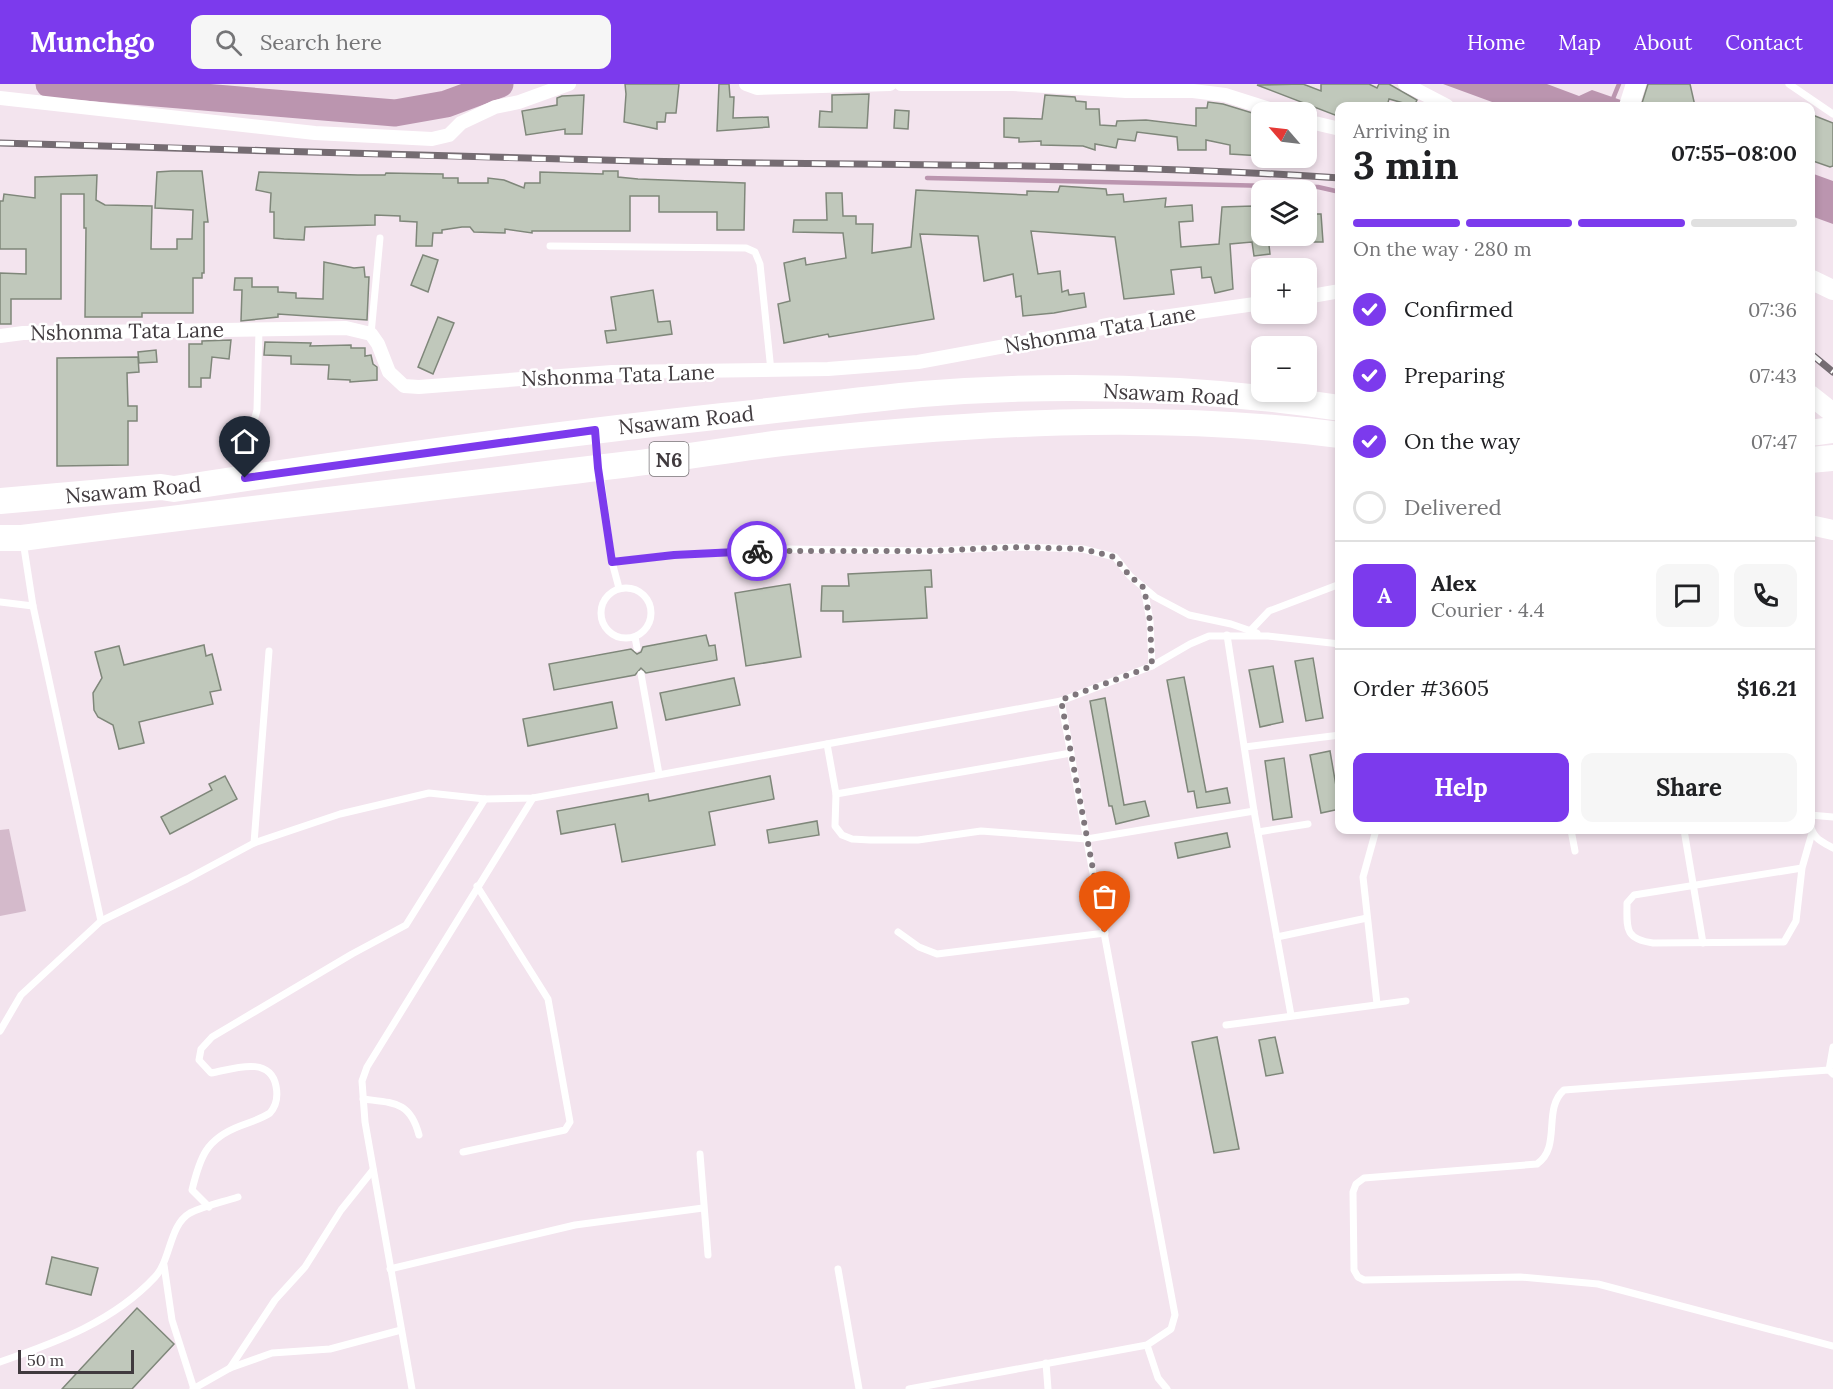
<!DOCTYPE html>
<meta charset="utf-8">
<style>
body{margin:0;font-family:Lora,serif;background:#f6f6f6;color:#202124;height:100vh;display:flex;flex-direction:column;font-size:22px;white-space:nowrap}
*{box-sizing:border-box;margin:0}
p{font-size:20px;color:#757577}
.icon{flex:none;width:33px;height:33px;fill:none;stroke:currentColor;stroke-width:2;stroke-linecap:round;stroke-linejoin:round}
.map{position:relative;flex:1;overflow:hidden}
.side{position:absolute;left:1335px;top:18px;width:480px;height:732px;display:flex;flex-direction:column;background:#fff;border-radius:12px;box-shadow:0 3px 9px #0003}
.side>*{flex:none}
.needle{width:39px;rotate:298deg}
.fabs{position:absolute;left:1251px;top:18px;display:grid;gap:12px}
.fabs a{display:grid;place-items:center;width:66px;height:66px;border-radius:12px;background:#fff;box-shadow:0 3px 9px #0003;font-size:30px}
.scale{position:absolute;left:18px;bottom:15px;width:116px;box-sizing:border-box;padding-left:6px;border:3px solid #403a3e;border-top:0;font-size:16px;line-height:21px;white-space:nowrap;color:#403a3e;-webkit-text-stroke:4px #fff;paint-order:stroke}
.pin{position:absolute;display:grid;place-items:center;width:51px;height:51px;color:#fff;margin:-62px -26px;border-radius:50% 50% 50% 0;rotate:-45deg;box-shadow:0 0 6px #0007}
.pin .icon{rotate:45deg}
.courier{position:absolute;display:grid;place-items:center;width:60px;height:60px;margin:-30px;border:4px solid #7c3aed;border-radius:50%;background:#fff;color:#222;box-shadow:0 2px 8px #0007}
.summary em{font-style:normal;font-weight:700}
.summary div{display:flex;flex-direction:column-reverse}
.summary{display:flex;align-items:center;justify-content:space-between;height:102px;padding:0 18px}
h1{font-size:39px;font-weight:700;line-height:45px}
.bar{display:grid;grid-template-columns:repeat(4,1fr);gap:9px 6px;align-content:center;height:72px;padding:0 18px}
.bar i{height:8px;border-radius:4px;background:#e0e0e0}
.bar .current{background:#7c3aed}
.bar p{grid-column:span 4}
.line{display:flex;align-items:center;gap:15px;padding:0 18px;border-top:2px solid #e0e0e0}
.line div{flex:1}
.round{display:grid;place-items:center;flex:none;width:63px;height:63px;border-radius:12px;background:#f6f6f6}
ol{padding:0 18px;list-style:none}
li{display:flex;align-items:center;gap:18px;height:66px}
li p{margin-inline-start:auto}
li .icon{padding:6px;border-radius:50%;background:#7c3aed;color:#fff;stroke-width:4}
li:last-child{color:#757577}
li i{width:33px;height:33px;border:3px solid #e0e0e0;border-radius:50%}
.primary-button{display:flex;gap:12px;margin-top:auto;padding:12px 18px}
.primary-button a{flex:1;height:69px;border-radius:12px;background:#7c3aed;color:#fff;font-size:24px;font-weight:700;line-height:69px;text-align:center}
.primary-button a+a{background:#f6f6f6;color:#202124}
header{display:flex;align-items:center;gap:36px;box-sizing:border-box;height:84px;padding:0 30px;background:#7c3aed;color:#fff}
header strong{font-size:28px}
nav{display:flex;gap:33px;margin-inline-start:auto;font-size:21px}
.search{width:420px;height:54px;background:#f6f6f6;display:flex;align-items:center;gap:15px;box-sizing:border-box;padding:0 21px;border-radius:12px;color:#757577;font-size:22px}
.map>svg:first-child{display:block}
</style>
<header>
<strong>Munchgo</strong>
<div class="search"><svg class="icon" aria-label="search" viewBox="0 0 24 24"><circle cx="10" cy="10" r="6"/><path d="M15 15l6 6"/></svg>Search here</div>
<nav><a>Home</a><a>Map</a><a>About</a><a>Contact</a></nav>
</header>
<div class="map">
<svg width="1833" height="1305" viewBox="0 0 1833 1305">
<rect width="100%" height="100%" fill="#f3e4ee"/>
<polygon fill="#d4bacb" points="9,745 26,827 0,832 0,746"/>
<g fill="#bb95af">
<polygon points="1443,0 1547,0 1579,12 1592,6 1638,22 1503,22"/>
<polygon points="1811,89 1833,97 1833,140 1811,132"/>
</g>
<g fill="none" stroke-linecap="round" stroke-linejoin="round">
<g stroke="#bb95af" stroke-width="4.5">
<polyline points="1612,17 1619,0"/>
<polyline points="927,94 1318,103 1340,108"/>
</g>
<polyline stroke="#bb95af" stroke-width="27" points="49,0 395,29 446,20 500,0"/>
</g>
<g fill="#c0c8bb" stroke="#7f877a" stroke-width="1.5">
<polygon points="625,0 679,0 676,29 666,29 665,38 657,38 657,45 624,38 626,10"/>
<polygon points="719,0 729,0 730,13 734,13 733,34 768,33 769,43 717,47"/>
<polygon points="1303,0 1321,7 1321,0 1369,0 1377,4 1379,0 1389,0 1417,16 1414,22 1389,15 1387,22 1340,22 1340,33 1257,1"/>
<polygon points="1648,0 1690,0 1695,22 1646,22 1647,20 1642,19"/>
<polygon points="869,10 867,44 819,43 820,27 832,28 832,11"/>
<polygon points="584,11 582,50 565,50 565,45 526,51 522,27 557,21 557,14 562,12"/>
<polygon points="1045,11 1075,13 1076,17 1086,18 1086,25 1099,25 1100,41 1116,42 1117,37 1146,36 1196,42 1196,24 1207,24 1208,18 1223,20 1259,31 1257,41 1262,43 1262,72 1230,70 1230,61 1206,56 1206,66 1178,66 1177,53 1137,48 1135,57 1118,55 1116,64 1095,60 1095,66 1083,62 1041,61 1041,57 1019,58 1019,54 1004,53 1004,34 1042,35"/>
<polygon points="895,26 909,27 908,45 894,44"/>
<polygon points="1810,30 1833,39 1833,82 1830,83 1810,76"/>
<polygon points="172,87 202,87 208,138 204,138 204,189 202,189 202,194 193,194 193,229 142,229 142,233 85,233 86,144 84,144 84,110 61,110 61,215 11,215 11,240 0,240 0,189 26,190 26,165 0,165 0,117 3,117 4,110 35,114 35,93 97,91 96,116 105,121 152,122 151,165 177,165 177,155 192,155 193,126 155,124 157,88"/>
<polygon points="603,87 618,87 618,93 638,95 745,99 744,146 717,146 717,128 659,128 659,112 630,112 630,147 532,147 532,149 505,145 505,149 474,148 470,143 462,143 442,146 442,149 433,149 432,162 416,162 417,138 400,137 400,132 375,131 375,141 305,143 304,156 284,155 274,154 274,128 270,128 271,109 256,106 259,88 358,91 385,91 386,89 443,90 443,94 458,94 458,99 488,99 488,94 504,96 524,104 525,99 540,99 540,88 603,90"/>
<polygon points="1060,102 1106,105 1107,111 1123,110 1124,118 1166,114 1165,123 1192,121 1193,137 1179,138 1181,163 1219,160 1222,123 1253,122 1254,131 1262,131 1262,152 1268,152 1270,170 1254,172 1252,158 1230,160 1233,205 1215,209 1211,193 1202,194 1201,183 1171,186 1174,210 1124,215 1115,153 1031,147 1038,190 1060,187 1062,208 1068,206 1069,211 1084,209 1086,223 1054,229 1023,232 1021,212 1016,213 1013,190 984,197 978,152 920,150 934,235 829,253 828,250 784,259 778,220 790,217 784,179 805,174 806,181 846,174 843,149 793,148 794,136 827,136 826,109 842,109 843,132 856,132 856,140 873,140 872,169 911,163 916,106 1027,111 1027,107 1058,108"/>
<polygon points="1306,130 1321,130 1323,158 1306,158"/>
<polygon points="423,171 438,176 428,208 411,201"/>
<polygon points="324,178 354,184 364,183 365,193 369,193 367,236 278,230 278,233 241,237 242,206 234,206 235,194 252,194 252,203 278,203 278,208 296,209 296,214 323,215"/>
<polygon points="653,206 658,238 670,237 672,250 607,259 605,247 616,246 611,213"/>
<polygon points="438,233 454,239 433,290 418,283"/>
<polygon points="231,256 229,275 212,273 210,294 201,294 201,303 189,303 189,260 202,260 202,257"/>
<polygon points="265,258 311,259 310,262 351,261 351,264 365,264 365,272 371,271 373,280 377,283 377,296 350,298 350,296 328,295 329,281 291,280 291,272 264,271"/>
<polygon points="156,266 157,278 139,279 138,268"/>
<polygon points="138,273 139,288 127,289 128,322 137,322 137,337 128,337 128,381 57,382 57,274"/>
<polygon points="931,486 932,503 925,503 927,534 843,538 843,527 821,527 822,502 849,502 848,490"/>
<polygon points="790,500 801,573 746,582 735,509"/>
<polygon points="706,551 709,562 715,561 717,576 646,589 641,584 635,591 554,606 549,580 631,565 637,570 641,568 643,563"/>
<polygon points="204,561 206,572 212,570 221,606 210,608 213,620 139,638 144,659 119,665 113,641 98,633 94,626 93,609 102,594 95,568 119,562 124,581"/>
<polygon points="1313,574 1323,634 1306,637 1295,577"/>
<polygon points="1273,582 1283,638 1260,643 1249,586"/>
<polygon points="1184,593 1206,708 1227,704 1230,719 1197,724 1194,707 1188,708 1167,596"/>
<polygon points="734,594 740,621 666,636 660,609"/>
<polygon points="1105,614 1124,721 1145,717 1149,732 1116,740 1112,722 1109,722 1090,617"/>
<polygon points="612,618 617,644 528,662 523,635"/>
<polygon points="1330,667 1340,725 1321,729 1310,671"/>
<polygon points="1284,674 1292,733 1273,736 1265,677"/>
<polygon points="225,692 237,715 170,750 161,733 212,706 209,700"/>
<polygon points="770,692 774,715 709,728 715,761 622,778 615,740 561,750 557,727 648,710 649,717"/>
<polygon points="817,737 819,751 769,759 767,746"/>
<polygon points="1227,749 1230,763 1178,774 1175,759"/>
<polygon points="1217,953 1239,1065 1214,1069 1192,958"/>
<polygon points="1275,953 1283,989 1266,992 1259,956"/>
<polygon points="52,1173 98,1184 91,1211 46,1200"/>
<polygon points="137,1224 174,1260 132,1305 62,1305"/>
</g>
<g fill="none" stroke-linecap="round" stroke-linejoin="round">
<g stroke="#fff" stroke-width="7">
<polyline points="1789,0 1833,30"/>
<polyline points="550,162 746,164 755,168 760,180 771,287"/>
<polyline points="371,250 380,154"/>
<polyline points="595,352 612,478 619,504"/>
<polyline points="245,371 257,326 259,245"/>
<polyline points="23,457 33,522 101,837"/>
<polyline points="612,478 674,471 785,465 928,467 1020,463 1083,465 1115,473 1130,492 1155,513 1189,531 1231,540 1257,549"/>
<circle cx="626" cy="529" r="25"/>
<polyline points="1144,504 1150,537 1152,582"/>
<polyline points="0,518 33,522"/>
<polyline points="1250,547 1269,527 1340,500"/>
<polyline points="1227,551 1254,727 1291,931"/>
<polyline points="635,553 637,564"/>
<polyline points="641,590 659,690"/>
<polyline points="827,660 836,710 1071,669"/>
<polyline points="1245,663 1340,651"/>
<polyline points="836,710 835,742 842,751 852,755 870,756 918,756 981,747 1087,755 1254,727"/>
<polyline points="1810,731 1833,733"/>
<path d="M 1810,738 C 1812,754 1820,757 1833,764"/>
<polyline points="1376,746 1363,793 1377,920"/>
<polyline points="1571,746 1575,767"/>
<polyline points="1684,746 1703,859"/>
<polyline points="1258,748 1308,740"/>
<polyline points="254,759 269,567"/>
<path d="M 1802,784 L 1634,811 L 1627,819 C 1627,844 1624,855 1653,859 L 1784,858 L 1796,837 L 1802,784 L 1812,749"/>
<polyline points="898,848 919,863 937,870 1105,849"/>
<polyline points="1277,853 1367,834"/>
<polyline points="1226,941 1406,917"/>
<polyline points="0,947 21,911 101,837 187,795 254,759 340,730 429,709 485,715 533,714 1061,617 1152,582 1190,560 1209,552 1268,552 1340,560"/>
<polyline points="1829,986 1833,963"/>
<path d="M 1833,990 L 1829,986 L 1564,1006 C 1542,1025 1562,1063 1537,1080 L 1364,1094 L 1356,1100 L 1353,1108 L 1354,1186 L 1358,1193 L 1364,1196 L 1520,1193 L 1598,1200 L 1833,1262"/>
<path d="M 363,1015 C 394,1019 410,1017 419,1051"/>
<polyline points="463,1068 565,1046 570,1038 548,915 477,802"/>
<polyline points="700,1070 708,1171"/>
<path d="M 209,1123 L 192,1106 C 200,1073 206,1055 240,1042 C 250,1038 261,1035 270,1029 C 277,1021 278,1012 276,1002 C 270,971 233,985 211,989 L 199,976 L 201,965 L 212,953 L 352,870 L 406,841 L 485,715"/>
<polyline points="164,1181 172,1236 194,1305"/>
<polyline points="390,1185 575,1141 703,1124"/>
<polyline points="838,1185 859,1305"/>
<polyline points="1147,1261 1158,1294 1167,1305"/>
<path d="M 0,1278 C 57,1258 113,1238 155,1193 C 171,1176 169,1141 190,1129 C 204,1122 223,1118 238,1113"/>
<polyline points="1046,1279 1048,1305"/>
<polyline points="230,1284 275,1216 305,1183 341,1126 373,1086"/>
<polyline points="193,1305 230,1284 272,1269 330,1265 401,1246"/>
<polyline points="412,1305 365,1038 362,997 367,983 533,714"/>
<polyline points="909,1305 1147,1261 1171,1245 1175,1231 1061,617"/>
</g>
<g stroke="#fff" stroke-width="14">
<polyline points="746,0 757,4 890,0"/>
<polyline points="901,0 1013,0 1126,7 1193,7 1225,11 1279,28"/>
<polyline points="1405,0 1447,22"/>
<polyline points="0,14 315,49 432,55 449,51 461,39 495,23 519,18 569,0"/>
<polyline points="1306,37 1340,45"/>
<polyline points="1306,213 1340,207"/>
<polyline points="0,252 23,249 346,244 371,250 378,260 389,288 404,302 419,303 612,288 828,285 918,278 1163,233 1262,219"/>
</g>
<g stroke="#fff" stroke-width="20">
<polyline points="1629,22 1636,0"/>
<polyline points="1810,195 1833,206"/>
<polyline points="1810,311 1833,329"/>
<polyline points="1810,441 1833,446"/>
</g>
<g stroke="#fff" stroke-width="26">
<polyline points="1810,349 1833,346"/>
<polyline points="1810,376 1833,374"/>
<path d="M 0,417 L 161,403 L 174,405 C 357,377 540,352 723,332 C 790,325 856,316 922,310 C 1060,299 1203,303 1340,324"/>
<path d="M 0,454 L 22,454 C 225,427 427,405 630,380 C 681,374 731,365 782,359 C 966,339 1155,327 1340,351"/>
</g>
<g stroke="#756c72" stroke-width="7">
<g id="rail">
<path d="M 0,59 C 213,64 426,73 639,77 C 873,82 1106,78 1340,94"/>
<polyline points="1810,269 1833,288"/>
</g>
</g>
<use href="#rail" stroke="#fff" stroke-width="4.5" stroke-dasharray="14" stroke-linecap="butt"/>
</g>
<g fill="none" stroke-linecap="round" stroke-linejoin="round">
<polyline stroke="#7f767c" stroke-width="6" stroke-dasharray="0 10.8" points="757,467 928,467 1020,463 1083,465 1114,473 1130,492 1144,504 1150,537 1152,582 1061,616 1105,849"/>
<polyline stroke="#7c3aed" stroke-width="8" points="245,394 595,346 598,384 612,478 674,471 757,467"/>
</g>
<g text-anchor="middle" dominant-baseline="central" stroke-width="5" stroke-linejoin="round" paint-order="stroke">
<rect fill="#fff" stroke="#797578" stroke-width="1.5" x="649.5" y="358" width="39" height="34" rx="4.5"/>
<g font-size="20" font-weight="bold" fill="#403a3e">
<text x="669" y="375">N6</text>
</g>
<g font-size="21" fill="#403a3e" stroke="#fff">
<text transform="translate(1100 245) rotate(-10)">Nshonma Tata Lane</text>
<text transform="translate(127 247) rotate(-1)">Nshonma Tata Lane</text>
<text transform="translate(618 291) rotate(-2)">Nshonma Tata Lane</text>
<text transform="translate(1171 310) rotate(3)">Nsawam Road</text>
<text transform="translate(686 336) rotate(-6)">Nsawam Road</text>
<text transform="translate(133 406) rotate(-5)">Nsawam Road</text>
</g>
</g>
</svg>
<div class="fabs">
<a><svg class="needle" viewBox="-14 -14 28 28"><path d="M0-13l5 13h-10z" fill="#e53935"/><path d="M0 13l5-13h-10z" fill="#757577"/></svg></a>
<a><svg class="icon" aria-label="layers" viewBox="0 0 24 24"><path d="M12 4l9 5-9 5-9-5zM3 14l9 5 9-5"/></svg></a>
<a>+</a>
<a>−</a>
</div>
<div class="scale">50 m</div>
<div class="pin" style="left:1105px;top:849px;background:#ea580c"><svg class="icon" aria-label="bag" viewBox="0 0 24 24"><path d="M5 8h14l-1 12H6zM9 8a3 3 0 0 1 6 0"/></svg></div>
<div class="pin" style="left:245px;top:394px;background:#1f2937"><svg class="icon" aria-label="home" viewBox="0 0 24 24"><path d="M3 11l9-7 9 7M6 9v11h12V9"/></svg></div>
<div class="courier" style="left:757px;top:467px"><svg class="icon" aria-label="bike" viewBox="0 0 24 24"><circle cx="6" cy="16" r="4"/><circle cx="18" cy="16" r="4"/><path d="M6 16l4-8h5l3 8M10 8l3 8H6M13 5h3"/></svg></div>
<section class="side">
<div class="summary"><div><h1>3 min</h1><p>Arriving in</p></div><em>07:55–08:00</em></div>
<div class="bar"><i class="current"></i><i class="current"></i><i class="current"></i><i></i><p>On the way · 280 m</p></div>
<ol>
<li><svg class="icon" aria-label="check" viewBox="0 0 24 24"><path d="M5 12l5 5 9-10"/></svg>Confirmed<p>07:36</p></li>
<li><svg class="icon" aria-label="check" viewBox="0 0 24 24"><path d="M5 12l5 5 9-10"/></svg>Preparing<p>07:43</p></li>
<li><svg class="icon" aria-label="check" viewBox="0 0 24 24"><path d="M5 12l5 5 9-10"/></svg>On the way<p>07:47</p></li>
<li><i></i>Delivered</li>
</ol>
<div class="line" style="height:108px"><b class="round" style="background:#7c3aed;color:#fff">A</b><div><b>Alex</b><p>Courier · 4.4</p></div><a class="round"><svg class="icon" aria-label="chat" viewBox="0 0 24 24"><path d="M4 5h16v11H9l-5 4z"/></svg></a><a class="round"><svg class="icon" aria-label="phone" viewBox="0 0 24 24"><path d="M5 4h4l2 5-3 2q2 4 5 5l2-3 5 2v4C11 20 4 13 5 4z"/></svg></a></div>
<div class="line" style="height:78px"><div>Order #3605</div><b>$16.21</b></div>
<div class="primary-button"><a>Help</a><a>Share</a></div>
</section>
</div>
